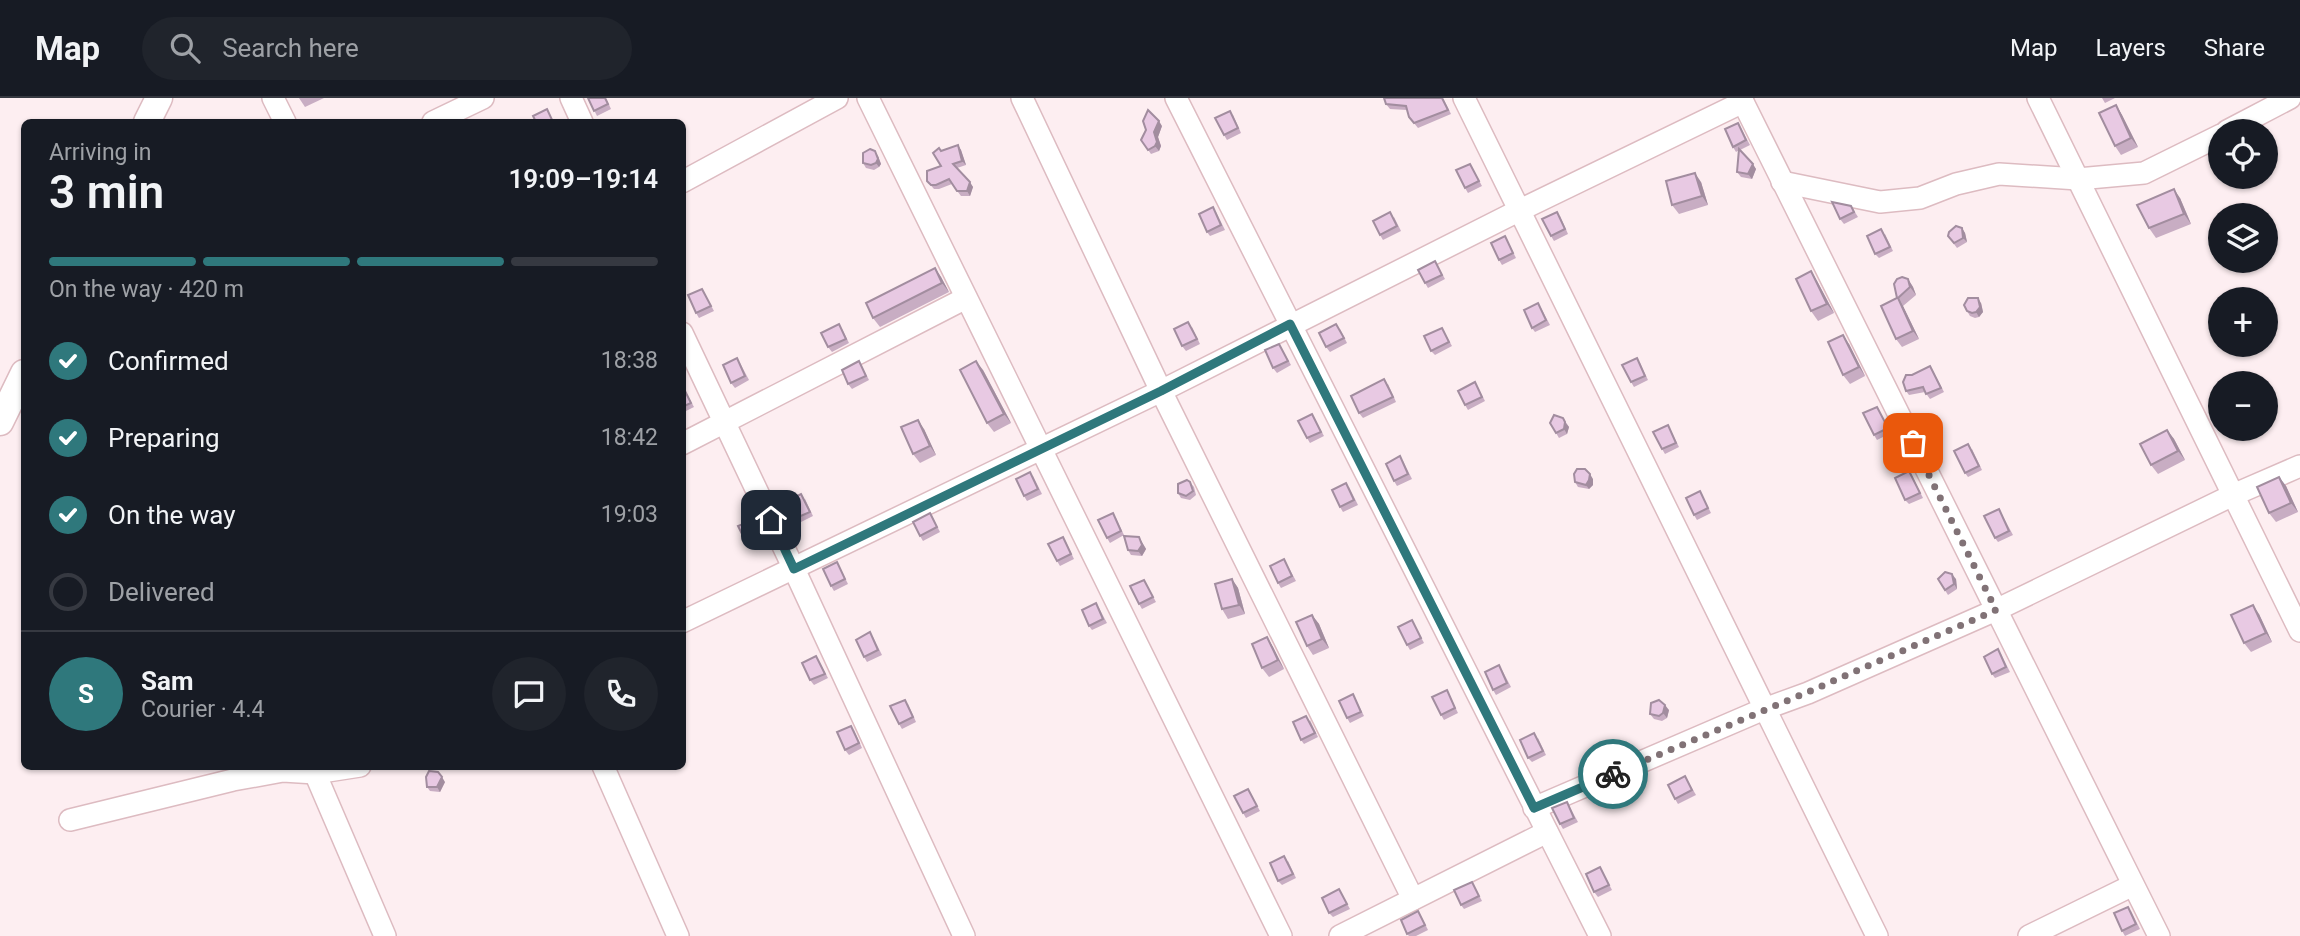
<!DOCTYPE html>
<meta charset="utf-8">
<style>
body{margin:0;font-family:Roboto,sans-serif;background:#20242c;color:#f1f3f6;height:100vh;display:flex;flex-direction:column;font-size:26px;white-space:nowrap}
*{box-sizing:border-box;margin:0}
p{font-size:23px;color:#9ea1a6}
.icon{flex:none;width:38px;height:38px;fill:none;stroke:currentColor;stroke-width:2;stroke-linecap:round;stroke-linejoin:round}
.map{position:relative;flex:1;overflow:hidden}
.side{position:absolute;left:21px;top:21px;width:665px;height:651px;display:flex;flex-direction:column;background:#171b24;border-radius:10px;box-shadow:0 2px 5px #0004}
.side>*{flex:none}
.controls{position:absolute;left:2208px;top:21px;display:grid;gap:14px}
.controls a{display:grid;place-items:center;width:70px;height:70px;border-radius:50%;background:#171b24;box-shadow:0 2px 5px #0004;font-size:35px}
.pin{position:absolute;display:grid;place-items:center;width:60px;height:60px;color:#fff;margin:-30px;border-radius:14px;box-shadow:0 4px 10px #0006}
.courier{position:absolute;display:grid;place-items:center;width:70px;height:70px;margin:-35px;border:5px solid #2f787c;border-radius:50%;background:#fff;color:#222;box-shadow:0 2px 9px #0007}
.summary em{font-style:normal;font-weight:600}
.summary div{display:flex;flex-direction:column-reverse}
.summary{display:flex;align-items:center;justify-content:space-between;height:119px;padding:0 28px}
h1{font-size:46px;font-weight:600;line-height:52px}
.bar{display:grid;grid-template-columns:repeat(4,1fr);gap:10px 7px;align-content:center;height:84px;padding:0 28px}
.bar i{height:9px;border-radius:5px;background:#363941}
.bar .current{background:#2f787c}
.bar p{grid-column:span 4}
.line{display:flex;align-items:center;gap:18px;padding:0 28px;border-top:2px solid #363941}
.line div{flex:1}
.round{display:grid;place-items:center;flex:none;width:74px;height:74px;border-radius:37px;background:#20242c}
ol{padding:0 28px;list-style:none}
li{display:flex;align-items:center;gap:21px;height:77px}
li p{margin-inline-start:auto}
li .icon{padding:7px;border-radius:50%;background:#2f787c;color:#fff;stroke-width:4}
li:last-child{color:#9ea1a6}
li i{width:38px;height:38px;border:4px solid #363941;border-radius:50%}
header{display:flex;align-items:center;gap:42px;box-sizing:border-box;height:98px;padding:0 35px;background:#171b24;border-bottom:2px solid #363941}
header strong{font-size:33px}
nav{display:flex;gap:38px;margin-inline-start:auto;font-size:24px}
.search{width:490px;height:63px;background:#20242c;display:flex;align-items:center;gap:18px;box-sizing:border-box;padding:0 24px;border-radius:38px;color:#9ea1a6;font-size:26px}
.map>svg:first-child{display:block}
</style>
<header>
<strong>Map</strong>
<div class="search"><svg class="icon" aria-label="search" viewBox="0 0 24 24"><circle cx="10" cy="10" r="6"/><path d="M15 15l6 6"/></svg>Search here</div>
<nav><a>Map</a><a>Layers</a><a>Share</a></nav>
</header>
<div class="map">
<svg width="2300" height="838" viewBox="0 0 2300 838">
<rect width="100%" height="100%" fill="#fdeef1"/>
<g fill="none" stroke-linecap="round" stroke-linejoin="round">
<g stroke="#ddbbc1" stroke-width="24">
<g id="minor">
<polyline points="273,0 285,24"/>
<polyline points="571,0 582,24"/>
<polyline points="868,0 1281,838"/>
<polyline points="1022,0 1161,293 1413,801"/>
<polyline points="1176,0 1600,838"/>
<polyline points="1464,0 1877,838"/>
<polyline points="1741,0 2159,838"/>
<polyline points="2038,0 2300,533"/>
<polyline points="433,24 483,0"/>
<polyline points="2227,33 2290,0"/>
<polyline points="682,84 837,0"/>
<polyline points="1782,84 1880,104 1920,100 1956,86 1999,76 2078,81 2144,75 2221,37"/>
<polyline points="682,235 794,471 964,838"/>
<polyline points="682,346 966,200"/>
<polyline points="682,524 1161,293 1520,112 1743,4"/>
<polyline points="312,668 385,838"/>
<polyline points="603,668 678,838"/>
<polyline points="1534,710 1764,611 1808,595 1996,512 2233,397 2300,368"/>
<polyline points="70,722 233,682 283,673 315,675 360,668"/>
<polyline points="1340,838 1547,734"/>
<polyline points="2029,838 2133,787"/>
</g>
</g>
<g stroke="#ddbbc1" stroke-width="29">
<g id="major">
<polyline points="147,24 159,0"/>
<polyline points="0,324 24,275"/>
</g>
</g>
<use href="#minor" stroke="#fff" stroke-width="21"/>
<use href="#major" stroke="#fff" stroke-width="26"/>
</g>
<g fill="#c8adc3">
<polygon points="299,0 324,0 305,9"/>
<polygon points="588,0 606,0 611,11 597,18"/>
<polygon points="1443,0 1451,16 1418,30 1409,19 1407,12 1390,11 1386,6"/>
<polygon points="2102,0 2115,0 2105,5"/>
<polygon points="2116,7 2122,17 2138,49 2121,57 2115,48"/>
<polygon points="1233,17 1241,35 1227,42 1224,37"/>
<polygon points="1162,28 1158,39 1161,48 1159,53 1151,56 1141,42"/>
<polygon points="1741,30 1750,47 1740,52 1756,71 1752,81 1741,79 1737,74 1739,52 1736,54 1733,49"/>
<polygon points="958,47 961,52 966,67 957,70 973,89 970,98 961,98 952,86 939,91 934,91 927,83 941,68 941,53"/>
<polygon points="878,58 881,66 879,69 874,72 866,70 863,65"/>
<polygon points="1470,66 1482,88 1468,95 1465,90"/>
<polygon points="1701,84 1708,107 1679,116 1672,107"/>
<polygon points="2180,100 2191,126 2156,140 2149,130"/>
<polygon points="1851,108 1858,119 1844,126 1840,121"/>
<polygon points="1216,114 1225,132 1210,138 1207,134"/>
<polygon points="1560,118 1568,136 1554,143 1551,138"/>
<polygon points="1394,119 1401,133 1383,142 1380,137"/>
<polygon points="1962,130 1965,135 1967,144 1957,150 1948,138"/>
<polygon points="1885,136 1893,153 1879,160 1875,156"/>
<polygon points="1505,138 1516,160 1502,167 1499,162"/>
<polygon points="1435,163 1445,181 1428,190 1425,185"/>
<polygon points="935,170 941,179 949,194 880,229 873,220"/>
<polygon points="1811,173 1817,183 1834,215 1818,223 1811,213"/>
<polygon points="1908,181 1913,189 1916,197 1903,208 1919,241 1902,249 1896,241 1897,200"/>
<polygon points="702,191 714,213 699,220 696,215"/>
<polygon points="1981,205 1983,214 1979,219 1975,220 1970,218 1967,213"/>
<polygon points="1541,210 1550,227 1535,234 1532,230"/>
<polygon points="1192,229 1200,246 1186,253 1182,248"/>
<polygon points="1442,230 1452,248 1435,257 1431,253"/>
<polygon points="842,231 849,245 832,254 828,249"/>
<polygon points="1340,231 1347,245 1330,254 1326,249"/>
<polygon points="1279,246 1291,267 1277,275 1273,270"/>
<polygon points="1849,246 1865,278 1850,286 1843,277"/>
<polygon points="859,263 869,282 852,291 848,286"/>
<polygon points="740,265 749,282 735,290 731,285"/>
<polygon points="1640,265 1648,282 1634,289 1631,284"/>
<polygon points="983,272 1011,325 994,334 987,325"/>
<polygon points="1933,273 1944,294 1930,301 1925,294 1909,297 1906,293 1912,277"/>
<polygon points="1475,284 1485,303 1468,312 1465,307"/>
<polygon points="1388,286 1396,304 1363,320 1359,315"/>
<polygon points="682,287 694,309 682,315"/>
<polygon points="1877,309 1891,335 1877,342 1874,337"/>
<polygon points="1312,316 1324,338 1310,345 1307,340"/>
<polygon points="1563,320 1569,329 1567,336 1559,340 1550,325"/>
<polygon points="1668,327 1679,349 1665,356 1662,351"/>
<polygon points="924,331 936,357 920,365 913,356"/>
<polygon points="2167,332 2174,341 2185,362 2158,376 2151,367"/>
<polygon points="1972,351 1982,372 1968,379 1965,375"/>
<polygon points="1403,363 1412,381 1397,388 1394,383"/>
<polygon points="1033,378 1042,396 1027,403 1024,398"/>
<polygon points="1912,378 1923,400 1909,406 1905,402"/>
<polygon points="2279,379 2286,388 2298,414 2276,424 2269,415"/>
<polygon points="1593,381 1593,387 1589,391 1578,389 1575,384"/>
<polygon points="1190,384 1194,389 1196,397 1190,402 1181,400 1178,395"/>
<polygon points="1349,389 1358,407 1343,414 1340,409"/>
<polygon points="1700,393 1711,415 1697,422 1694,417"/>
<polygon points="805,401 813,418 799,425 796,420"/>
<polygon points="1999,411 2013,437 1998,444 1995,440"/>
<polygon points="933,420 940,434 923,443 920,438"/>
<polygon points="1116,420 1124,437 1110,445 1107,440"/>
<polygon points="756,426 764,444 750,451 747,446"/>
<polygon points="1139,439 1146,451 1142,458 1131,457 1128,452"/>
<polygon points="1066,444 1074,461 1060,468 1057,463"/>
<polygon points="1284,461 1296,483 1281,490 1278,485"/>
<polygon points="837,464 848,486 834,493 831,488"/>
<polygon points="1232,481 1238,490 1245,516 1228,521 1222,511"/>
<polygon points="1938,481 1956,481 1957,491 1948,497"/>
<polygon points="1144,482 1156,504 1142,511 1139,506"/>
<polygon points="1099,510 1107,525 1092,532 1089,528"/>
<polygon points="2259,516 2272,544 2251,554 2244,545"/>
<polygon points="1312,517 1319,526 1329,550 1313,557 1307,548"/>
<polygon points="1412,522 1424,545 1410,552 1407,547"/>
<polygon points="873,539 882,557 867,564 864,559"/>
<polygon points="1267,539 1273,549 1284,571 1269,579 1262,570"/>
<polygon points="2001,556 2010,574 1995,580 1992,576"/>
<polygon points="816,558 828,580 814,587 810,582"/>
<polygon points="1502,572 1511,589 1496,597 1493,592"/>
<polygon points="1447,592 1458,615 1444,622 1441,617"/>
<polygon points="1353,596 1364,618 1350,625 1347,620"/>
<polygon points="908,606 916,624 902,631 899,626"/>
<polygon points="1669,612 1667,620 1662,623 1654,621 1650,616"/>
<polygon points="1310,622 1318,639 1304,646 1301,642"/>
<polygon points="854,632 862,650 849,657 845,652"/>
<polygon points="1538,640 1546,657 1532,664 1528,660"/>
<polygon points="1685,678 1696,697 1678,706 1675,701"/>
<polygon points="445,684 440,694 430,693 427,689"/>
<polygon points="1248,691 1260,713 1246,720 1243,715"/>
<polygon points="1567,704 1578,724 1563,731 1560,726"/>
<polygon points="1288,763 1296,780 1282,787 1278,783"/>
<polygon points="1600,769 1612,792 1598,799 1594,794"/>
<polygon points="1472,784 1482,803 1464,811 1461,807"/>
<polygon points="1339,791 1350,811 1333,819 1329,815"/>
<polygon points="2131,813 2140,831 2125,838 2122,833"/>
<polygon points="1421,818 1428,832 1416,838 1409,838 1407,836"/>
</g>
<g fill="#a28d9f">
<polygon points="2116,7 2122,17 2138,49 2131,40"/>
<polygon points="1159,23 1162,28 1158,39 1161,48 1159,53 1155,48 1154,34"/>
<polygon points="958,47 961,52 966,67 962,63"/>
<polygon points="875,53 878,58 881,66 879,69 876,65"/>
<polygon points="1753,66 1756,71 1752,81 1748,76"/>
<polygon points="1695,75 1701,84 1708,107 1702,98"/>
<polygon points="970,84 973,89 970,98 967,93"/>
<polygon points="2174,91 2180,100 2191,126 2184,116"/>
<polygon points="1962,130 1965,135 1967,144 1963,140"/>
<polygon points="935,170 941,179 949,194 942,185"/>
<polygon points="1811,173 1817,183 1834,215 1827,206"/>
<polygon points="1908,181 1913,189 1916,197 1910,189"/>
<polygon points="1898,200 1903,208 1919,241 1913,233"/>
<polygon points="1978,200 1981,205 1983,214 1979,219 1976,214"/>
<polygon points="1843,237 1849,246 1865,278 1859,269"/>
<polygon points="976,263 983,272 1011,325 1004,316"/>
<polygon points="918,322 924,331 936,357 930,348"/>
<polygon points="1565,324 1569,329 1567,336 1564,331"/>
<polygon points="2167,332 2174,341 2185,362 2178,353"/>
<polygon points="1590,376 1593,381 1593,387 1589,391 1586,387"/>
<polygon points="2279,379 2286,388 2298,414 2291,405"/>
<polygon points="1139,439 1146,451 1142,458 1138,453"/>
<polygon points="1952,476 1956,481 1957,491 1954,486"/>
<polygon points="1232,481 1238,490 1245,516 1239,507"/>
<polygon points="2253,507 2259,516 2272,544 2266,535"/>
<polygon points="1312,517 1319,526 1329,550 1322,541"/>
<polygon points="1267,539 1273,549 1284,571 1278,562"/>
<polygon points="1665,607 1669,612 1667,620 1663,615"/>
<polygon points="442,679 445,684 440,694 437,689"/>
</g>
<g fill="#e8c9e3" stroke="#a28d9f" stroke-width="2">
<polygon points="588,0 605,0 608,6 594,13"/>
<polygon points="1384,0 1442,0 1448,12 1414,25 1409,19 1406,8 1386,6"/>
<polygon points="2116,7 2131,40 2115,48 2099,15"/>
<polygon points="547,11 553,24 536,24 533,18"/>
<polygon points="1148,12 1159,23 1154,34 1157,44 1155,48 1148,52 1141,42 1146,32 1143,23"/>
<polygon points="1230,13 1238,30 1224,37 1215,20"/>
<polygon points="1738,25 1746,42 1733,49 1725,31"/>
<polygon points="958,47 962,63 953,66 970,84 967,93 957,93 949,81 936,87 931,87 927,83 927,73 941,68 933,55 939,50 941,53"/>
<polygon points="870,51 875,53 878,61 876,65 871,67 863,65 863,55"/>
<polygon points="1739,51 1753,66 1748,76 1737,74"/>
<polygon points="1470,66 1479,83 1465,90 1456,72"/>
<polygon points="1695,75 1702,98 1672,107 1666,83"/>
<polygon points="2174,91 2184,116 2149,130 2137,107"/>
<polygon points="1832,104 1851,108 1854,114 1840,121"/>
<polygon points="1213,109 1221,127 1207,134 1199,116"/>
<polygon points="1390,114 1397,128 1380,137 1373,123"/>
<polygon points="1557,114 1565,131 1551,138 1542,121"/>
<polygon points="1956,128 1962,130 1963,140 1954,145 1948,138 1949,134"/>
<polygon points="1881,131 1890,149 1875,156 1867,138"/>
<polygon points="1505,138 1513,155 1499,162 1491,145"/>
<polygon points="1435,163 1442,177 1425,185 1418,172"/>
<polygon points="935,170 942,185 873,220 866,205"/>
<polygon points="1811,173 1827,206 1811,213 1796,181"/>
<polygon points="1902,179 1908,181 1910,189 1898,200 1913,233 1896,241 1881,208 1897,200 1894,186 1897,181"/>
<polygon points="702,191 711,208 696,215 688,197"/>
<polygon points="1968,200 1978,200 1980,209 1976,214 1972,215 1967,213 1964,207"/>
<polygon points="1538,205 1546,222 1532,230 1524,212"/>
<polygon points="1188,224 1197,241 1182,248 1174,231"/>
<polygon points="839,226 846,241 828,249 821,235"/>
<polygon points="1336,226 1344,240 1326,249 1319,235"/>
<polygon points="1442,230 1449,244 1431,253 1424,238"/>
<polygon points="1843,237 1859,269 1843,277 1828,244"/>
<polygon points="1279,246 1288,263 1273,270 1265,252"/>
<polygon points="737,260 745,278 731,285 723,267"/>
<polygon points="1637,260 1645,278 1631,284 1622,267"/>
<polygon points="859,263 866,278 848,286 842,272"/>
<polygon points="976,263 1004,316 987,325 960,272"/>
<polygon points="1930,268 1941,290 1926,296 1923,289 1906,293 1903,284 1906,277 1912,277"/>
<polygon points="1384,281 1393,299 1359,315 1351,298"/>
<polygon points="1475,284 1482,299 1465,307 1458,293"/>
<polygon points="682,287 691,305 682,309"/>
<polygon points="1877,309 1888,330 1874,337 1863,315"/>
<polygon points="1312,316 1321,334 1307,340 1298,323"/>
<polygon points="1554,317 1563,320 1565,324 1564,331 1556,335 1550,325"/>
<polygon points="918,322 930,348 913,356 901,329"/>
<polygon points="1668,327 1676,345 1662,351 1653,334"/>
<polygon points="2167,332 2178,353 2151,367 2140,346"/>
<polygon points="1968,346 1979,368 1965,375 1954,353"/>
<polygon points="1400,358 1408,376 1394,383 1386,366"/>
<polygon points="1577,371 1585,371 1590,376 1589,382 1586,387 1575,384 1574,376"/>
<polygon points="1909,373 1920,395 1905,402 1895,380"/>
<polygon points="1030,374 1038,391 1024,398 1016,381"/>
<polygon points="2279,379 2291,405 2269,415 2257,389"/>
<polygon points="1187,382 1190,384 1193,393 1186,398 1178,395 1178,386"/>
<polygon points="1346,385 1354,402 1340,409 1332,392"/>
<polygon points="1700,393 1708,410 1694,417 1686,400"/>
<polygon points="801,396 810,414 796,420 787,403"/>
<polygon points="1999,411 2009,433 1995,440 1984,418"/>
<polygon points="930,415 937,429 920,438 913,424"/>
<polygon points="1113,415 1121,433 1107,440 1098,422"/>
<polygon points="753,422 761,439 747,446 738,428"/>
<polygon points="1124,438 1139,439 1142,447 1138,453 1128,452"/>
<polygon points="1063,439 1071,456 1057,463 1048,446"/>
<polygon points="1284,461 1292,478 1278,485 1270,468"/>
<polygon points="837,464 845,481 831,488 823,471"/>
<polygon points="1945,474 1952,476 1954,486 1945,492 1938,481"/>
<polygon points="1232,481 1239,507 1222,511 1215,486"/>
<polygon points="1144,482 1153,499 1139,506 1130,488"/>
<polygon points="1096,505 1103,521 1089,528 1082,512"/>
<polygon points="2253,507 2266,535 2244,545 2231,517"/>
<polygon points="1312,517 1322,541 1307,548 1296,524"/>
<polygon points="1412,522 1421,540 1407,547 1398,529"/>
<polygon points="870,534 878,552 864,559 856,542"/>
<polygon points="1267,539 1278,562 1262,570 1252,546"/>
<polygon points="1998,551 2006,569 1992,576 1984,559"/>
<polygon points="816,558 825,576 810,582 802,565"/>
<polygon points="1499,567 1507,585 1493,592 1485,574"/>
<polygon points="1447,592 1455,610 1441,617 1432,599"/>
<polygon points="1353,596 1361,614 1347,620 1339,603"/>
<polygon points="905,602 913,619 899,626 890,608"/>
<polygon points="1659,602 1665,607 1663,615 1659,618 1650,616 1651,605"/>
<polygon points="1306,618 1315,635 1301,642 1293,624"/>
<polygon points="851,628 859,645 845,652 837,634"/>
<polygon points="1534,635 1543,653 1528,660 1520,642"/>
<polygon points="429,673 438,674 442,679 437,689 427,689 426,679"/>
<polygon points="1685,678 1692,692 1675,701 1668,687"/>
<polygon points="1248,691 1257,708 1243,715 1234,698"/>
<polygon points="1567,704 1574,720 1560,726 1552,710"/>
<polygon points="1284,758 1293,776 1278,783 1270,765"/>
<polygon points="1600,769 1609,787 1594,794 1586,776"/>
<polygon points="1472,784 1479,798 1461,807 1454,792"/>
<polygon points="1339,791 1347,806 1329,815 1322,800"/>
<polygon points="2128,809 2136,826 2122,833 2114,815"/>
<polygon points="1418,813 1425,827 1407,836 1401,822"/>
</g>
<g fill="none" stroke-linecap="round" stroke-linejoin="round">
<polyline stroke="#817276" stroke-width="7" stroke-dasharray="0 12.6" points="1613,676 1808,594 1996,512 1913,345"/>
<polyline stroke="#2f787c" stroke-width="9" points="771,422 794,471 1161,293 1290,226 1534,710 1613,676"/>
</g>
</svg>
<div class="controls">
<a><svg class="icon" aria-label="locate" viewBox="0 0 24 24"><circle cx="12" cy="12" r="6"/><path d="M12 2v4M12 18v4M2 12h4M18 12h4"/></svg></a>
<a><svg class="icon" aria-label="layers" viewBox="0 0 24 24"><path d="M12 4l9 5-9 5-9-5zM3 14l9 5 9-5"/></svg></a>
<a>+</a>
<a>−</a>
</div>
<div class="pin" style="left:1913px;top:345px;background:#ea580c"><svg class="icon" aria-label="bag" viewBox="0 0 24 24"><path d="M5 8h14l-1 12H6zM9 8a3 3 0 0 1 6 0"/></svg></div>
<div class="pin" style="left:771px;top:422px;background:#1f2937"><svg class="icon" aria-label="home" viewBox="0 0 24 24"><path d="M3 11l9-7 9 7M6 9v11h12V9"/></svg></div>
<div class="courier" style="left:1613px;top:676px"><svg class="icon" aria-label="bike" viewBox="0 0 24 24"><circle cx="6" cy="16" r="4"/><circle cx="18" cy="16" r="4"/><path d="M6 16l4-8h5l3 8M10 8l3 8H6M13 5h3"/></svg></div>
<section class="side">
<div class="summary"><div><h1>3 min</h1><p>Arriving in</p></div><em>19:09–19:14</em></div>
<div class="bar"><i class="current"></i><i class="current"></i><i class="current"></i><i></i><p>On the way · 420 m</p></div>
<ol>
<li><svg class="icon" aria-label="check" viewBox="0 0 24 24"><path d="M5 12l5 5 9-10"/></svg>Confirmed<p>18:38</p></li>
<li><svg class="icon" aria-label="check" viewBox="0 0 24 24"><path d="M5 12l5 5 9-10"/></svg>Preparing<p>18:42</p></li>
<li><svg class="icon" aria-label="check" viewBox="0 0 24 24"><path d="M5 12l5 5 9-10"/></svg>On the way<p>19:03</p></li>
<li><i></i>Delivered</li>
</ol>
<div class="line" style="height:126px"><b class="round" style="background:#2f787c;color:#fff">S</b><div><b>Sam</b><p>Courier · 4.4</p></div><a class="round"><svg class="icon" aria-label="chat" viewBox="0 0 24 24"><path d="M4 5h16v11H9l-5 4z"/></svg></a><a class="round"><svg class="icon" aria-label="phone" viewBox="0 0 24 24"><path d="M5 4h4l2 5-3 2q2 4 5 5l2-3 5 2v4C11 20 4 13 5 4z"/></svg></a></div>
</section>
</div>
